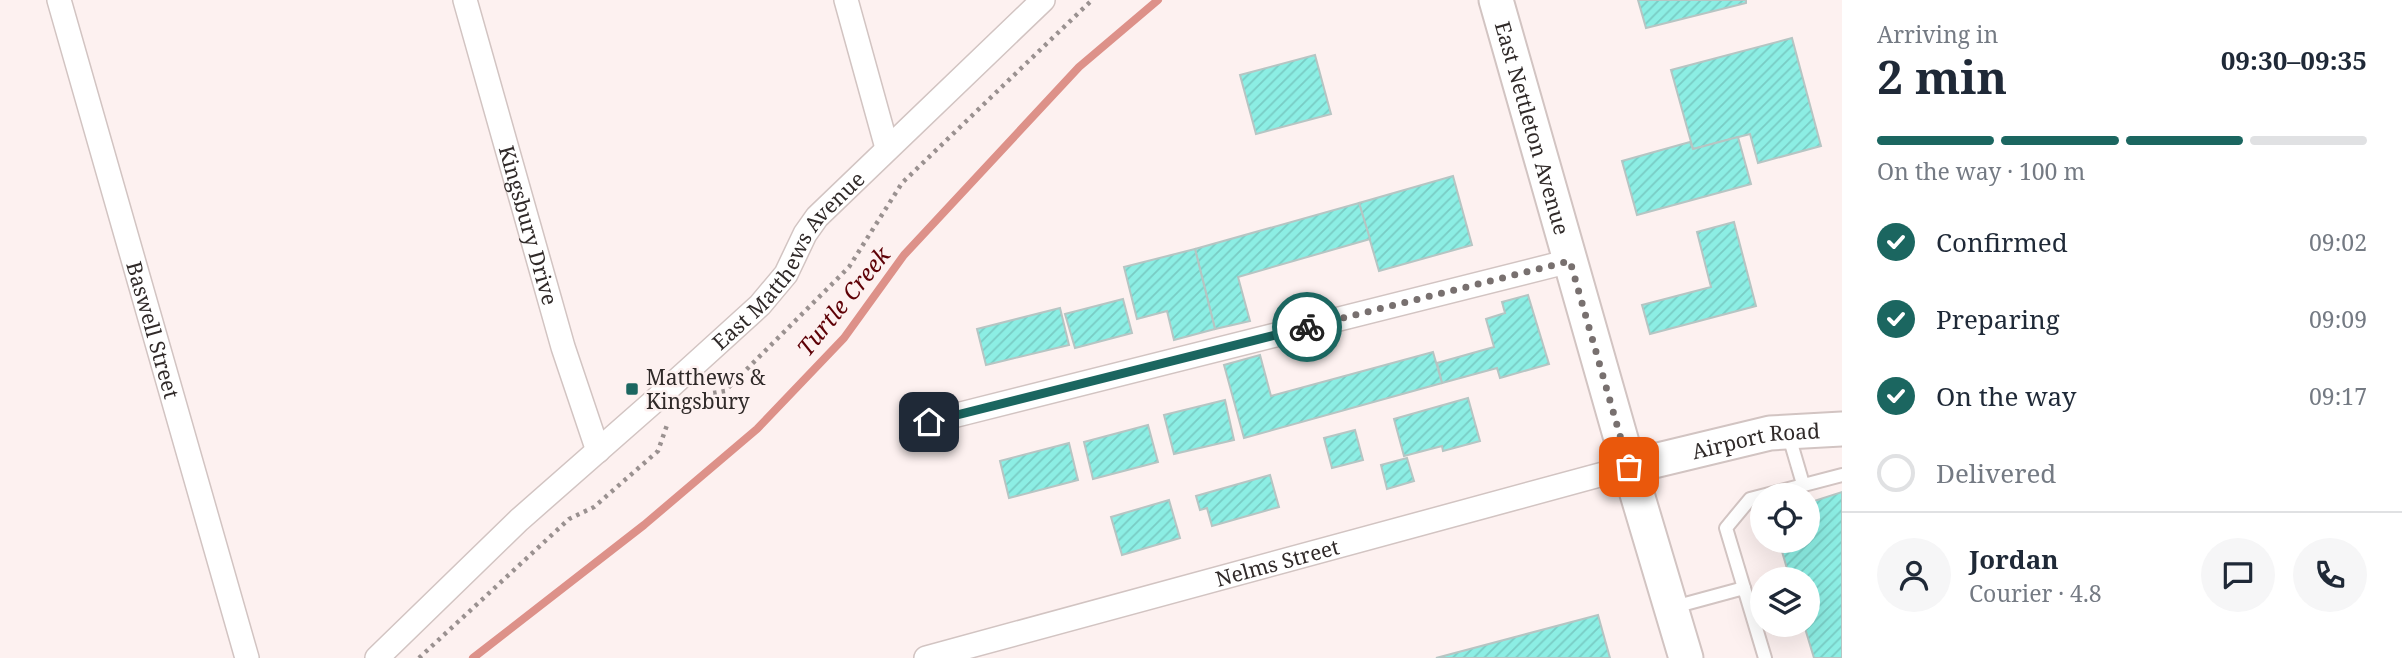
<!DOCTYPE html>
<meta charset="utf-8">
<style>
body{margin:0;font-family:"Noto Serif",serif;background:#f6f6f7;color:#1f2937;height:100vh;display:flex;flex-direction:column;font-size:26px;white-space:nowrap}
*{box-sizing:border-box;margin:0}
p{font-size:23px;color:#747a83}
.icon{flex:none;width:38px;height:38px;fill:none;stroke:currentColor;stroke-width:2;stroke-linecap:round;stroke-linejoin:round}
.map{position:relative;flex:1;overflow:hidden}
.side{display:flex;flex-direction:column;background:#fff;width:560px}
.side>*{flex:none}
.buttons{position:absolute;left:1750px;top:483px;display:grid;gap:14px}
.buttons a{display:grid;place-items:center;width:70px;height:70px;border-radius:50%;background:#fff;box-shadow:0 7px 28px #0002;font-size:35px}
.pin{position:absolute;display:grid;place-items:center;width:60px;height:60px;color:#fff;margin:-30px;border-radius:14px;box-shadow:0 4px 10px #0006}
.courier{position:absolute;display:grid;place-items:center;width:70px;height:70px;margin:-35px;border:5px solid #1b6660;border-radius:50%;background:#fff;color:#222;box-shadow:0 2px 9px #0007}
.overview em{font-style:normal;font-weight:700}
.overview div{display:flex;flex-direction:column-reverse}
.overview{display:flex;align-items:center;justify-content:space-between;height:119px;padding:0 35px}
h1{font-size:46px;font-weight:700;line-height:52px}
.bar{display:grid;grid-template-columns:repeat(4,1fr);gap:10px 7px;align-content:center;height:84px;padding:0 35px}
.bar i{height:9px;border-radius:5px;background:#e0e1e3}
.bar .current{background:#1b6660}
.bar p{grid-column:span 4}
.line{display:flex;align-items:center;gap:18px;padding:0 35px;border-top:2px solid #e0e1e3}
.line div{flex:1}
.round{display:grid;place-items:center;flex:none;width:74px;height:74px;border-radius:37px;background:#f6f6f7}
ol{padding:0 35px;list-style:none}
li{display:flex;align-items:center;gap:21px;height:77px}
li p{margin-inline-start:auto}
li .icon{padding:7px;border-radius:50%;background:#1b6660;color:#fff;stroke-width:4}
li:last-child{color:#747a83}
li i{width:38px;height:38px;border:4px solid #e0e1e3;border-radius:50%}
main{display:flex;flex:1;min-height:0}
.map>svg:first-child{display:block}
</style>
<main>
<div class="map">
<svg width="1842" height="658" viewBox="0 0 1842 658">
<defs>
<pattern id="building-hatch" width="6" height="6" patternUnits="userSpaceOnUse" patternTransform="scale(1.75)"><rect width="6" height="6" fill="#8ceee4"/><path d="M-1 1l2-2M0 6l6-6M5 7l2-2" fill="none" stroke="#79ccc4"/></pattern>
</defs>
<rect width="100%" height="100%" fill="#fdf1f0"/>
<g fill="none" stroke-linecap="round" stroke-linejoin="round">
<polyline stroke="#dd9189" stroke-width="8" points="473,658 644,525 757,429 844,338 904,255 1079,67 1158,0"/>
</g>
<g fill="url(#building-hatch)" stroke="#b6c5c3" stroke-width="2">
<polygon points="1638,0 1746,0 1746,3 1646,28"/>
<polygon points="1792,38 1821,146 1758,163 1750,134 1693,149 1671,70"/>
<polygon points="1315,55 1331,114 1256,134 1240,75"/>
<polygon points="1738,137 1751,184 1637,215 1622,161 1690,142 1693,149"/>
<polygon points="1453,176 1472,245 1379,271 1359,203"/>
<polygon points="1359,203 1370,239 1238,277 1250,321 1215,329 1195,249"/>
<polygon points="1734,222 1756,306 1650,334 1642,305 1711,287 1697,232"/>
<polygon points="1195,249 1215,329 1174,340 1167,311 1137,319 1124,267"/>
<polygon points="1528,295 1549,364 1500,378 1497,368 1442,383 1437,363 1494,347 1486,319 1505,313 1502,302"/>
<polygon points="1123,299 1132,333 1075,348 1065,314"/>
<polygon points="1060,308 1069,345 986,365 977,329"/>
<polygon points="1433,352 1442,383 1244,438 1224,365 1260,355 1271,396"/>
<polygon points="1468,398 1480,441 1443,451 1442,446 1404,456 1394,419"/>
<polygon points="1225,400 1234,440 1174,454 1164,415"/>
<polygon points="1148,425 1158,462 1093,479 1084,442"/>
<polygon points="1355,430 1363,460 1332,468 1324,438"/>
<polygon points="1069,443 1078,480 1009,498 1000,461"/>
<polygon points="1407,458 1414,481 1387,489 1381,465"/>
<polygon points="1270,475 1279,507 1212,526 1207,508 1200,510 1196,496"/>
<polygon points="1842,492 1842,658 1814,658 1804,625 1808,625 1808,579 1790,579 1779,541 1808,541 1808,503"/>
<polygon points="1169,500 1180,538 1122,555 1111,517"/>
<polygon points="1598,615 1610,658 1436,658"/>
</g>
<g fill="none" stroke-linecap="round" stroke-linejoin="round">
<g stroke="#d2c4c2" stroke-width="16">
<g id="service">
<polyline points="1788,433 1803,484"/>
<polyline points="1744,588 1726,528 1750,499 1842,475"/>
<polyline points="1674,607 1744,588 1765,658"/>
</g>
</g>
<g stroke="#d2c4c2" stroke-width="26">
<g id="minor">
<path id="s1" d="M 59,0 L 247,658"/>
<path id="s2" d="M 465,0 L 563,347 L 598,451"/>
<polyline points="846,0 887,148"/>
<polyline points="929,422 1570,261"/>
<path id="s3" d="M 377,658 L 519,520 L 651,404 L 760,305 L 786,274 L 805,234 L 817,217 L 1043,0"/>
<path id="s4" d="M 926,658 L 1629,467"/>
</g>
</g>
<g stroke="#d2c4c2" stroke-width="37">
<g id="secondary">
<path id="s5" d="M 1496,0 L 1629,467 L 1686,658"/>
<path id="s6" d="M 1629,467 L 1770,433 L 1842,429"/>
</g>
</g>
<g stroke="#9a9190" stroke-width="4.5" stroke-dasharray="3.5 5" stroke-linecap="butt">
<polyline points="685,410 702,395 725,391 849,267 902,183 1092,0"/>
<polyline points="419,658 569,519 594,507 658,451 667,425"/>
</g>
<use href="#service" stroke="#fff" stroke-width="12"/>
<use href="#minor" stroke="#fff" stroke-width="23"/>
<use href="#secondary" stroke="#fff" stroke-width="33"/>
</g>
<g fill="none" stroke-linecap="round" stroke-linejoin="round">
<polyline stroke="#78706f" stroke-width="7" stroke-dasharray="0 12.6" points="1307,327 1570,261 1629,467"/>
<polyline stroke="#1b6660" stroke-width="9" points="929,422 1307,327"/>
</g>
<rect fill="#1b6660" stroke="#fdf1f0" stroke-width="2.5" x="625" y="382" width="14" height="14" rx="3.5"/>
<g text-anchor="middle" dominant-baseline="central" stroke-width="5" stroke-linejoin="round" paint-order="stroke">
<g font-size="21" fill="#302a29" stroke="#fdf1f0">
<text stroke="none"><textPath href="#s5" startOffset="133">East Nettleton Avenue</textPath></text>
<text stroke="none"><textPath href="#s2" startOffset="234">Kingsbury Drive</textPath></text>
<text stroke="none"><textPath href="#s3" startOffset="574">East Matthews Avenue</textPath></text>
<text stroke="none"><textPath href="#s1" startOffset="343">Baswell Street</textPath></text>
<text stroke="none"><textPath href="#s6" startOffset="130">Airport Road</textPath></text>
<text stroke="none"><textPath href="#s4" startOffset="364">Nelms Street</textPath></text>
</g>
<g font-size="21" fill="#302a29" stroke="#fdf1f0" text-anchor="start">
<text x="646" y="377">Matthews &amp;<tspan x="646" dy="24">Kingsbury</tspan></text>
</g>
<g font-size="23" font-style="italic" fill="#5e0006" stroke="#fdf1f0">
<text transform="translate(843 301) rotate(-51)">Turtle Creek</text>
</g>
</g>
</svg>
<div class="buttons">
<a><svg class="icon" aria-label="locate" viewBox="0 0 24 24"><circle cx="12" cy="12" r="6"/><path d="M12 2v4M12 18v4M2 12h4M18 12h4"/></svg></a>
<a><svg class="icon" aria-label="layers" viewBox="0 0 24 24"><path d="M12 4l9 5-9 5-9-5zM3 14l9 5 9-5"/></svg></a>
</div>
<div class="pin" style="left:1629px;top:467px;background:#ea580c"><svg class="icon" aria-label="bag" viewBox="0 0 24 24"><path d="M5 8h14l-1 12H6zM9 8a3 3 0 0 1 6 0"/></svg></div>
<div class="pin" style="left:929px;top:422px;background:#1f2937"><svg class="icon" aria-label="home" viewBox="0 0 24 24"><path d="M3 11l9-7 9 7M6 9v11h12V9"/></svg></div>
<div class="courier" style="left:1307px;top:327px"><svg class="icon" aria-label="bike" viewBox="0 0 24 24"><circle cx="6" cy="16" r="4"/><circle cx="18" cy="16" r="4"/><path d="M6 16l4-8h5l3 8M10 8l3 8H6M13 5h3"/></svg></div>
</div>
<section class="side">
<div class="overview"><div><h1>2 min</h1><p>Arriving in</p></div><em>09:30–09:35</em></div>
<div class="bar"><i class="current"></i><i class="current"></i><i class="current"></i><i></i><p>On the way · 100 m</p></div>
<ol>
<li><svg class="icon" aria-label="check" viewBox="0 0 24 24"><path d="M5 12l5 5 9-10"/></svg>Confirmed<p>09:02</p></li>
<li><svg class="icon" aria-label="check" viewBox="0 0 24 24"><path d="M5 12l5 5 9-10"/></svg>Preparing<p>09:09</p></li>
<li><svg class="icon" aria-label="check" viewBox="0 0 24 24"><path d="M5 12l5 5 9-10"/></svg>On the way<p>09:17</p></li>
<li><i></i>Delivered</li>
</ol>
<div class="line" style="height:126px"><a class="round"><svg class="icon" aria-label="person" viewBox="0 0 24 24"><circle cx="12" cy="8" r="4"/><path d="M4 21q1-7 8-7t8 7"/></svg></a><div><b>Jordan</b><p>Courier · 4.8</p></div><a class="round"><svg class="icon" aria-label="chat" viewBox="0 0 24 24"><path d="M4 5h16v11H9l-5 4z"/></svg></a><a class="round"><svg class="icon" aria-label="phone" viewBox="0 0 24 24"><path d="M5 4h4l2 5-3 2q2 4 5 5l2-3 5 2v4C11 20 4 13 5 4z"/></svg></a></div>
</section>
</main>
